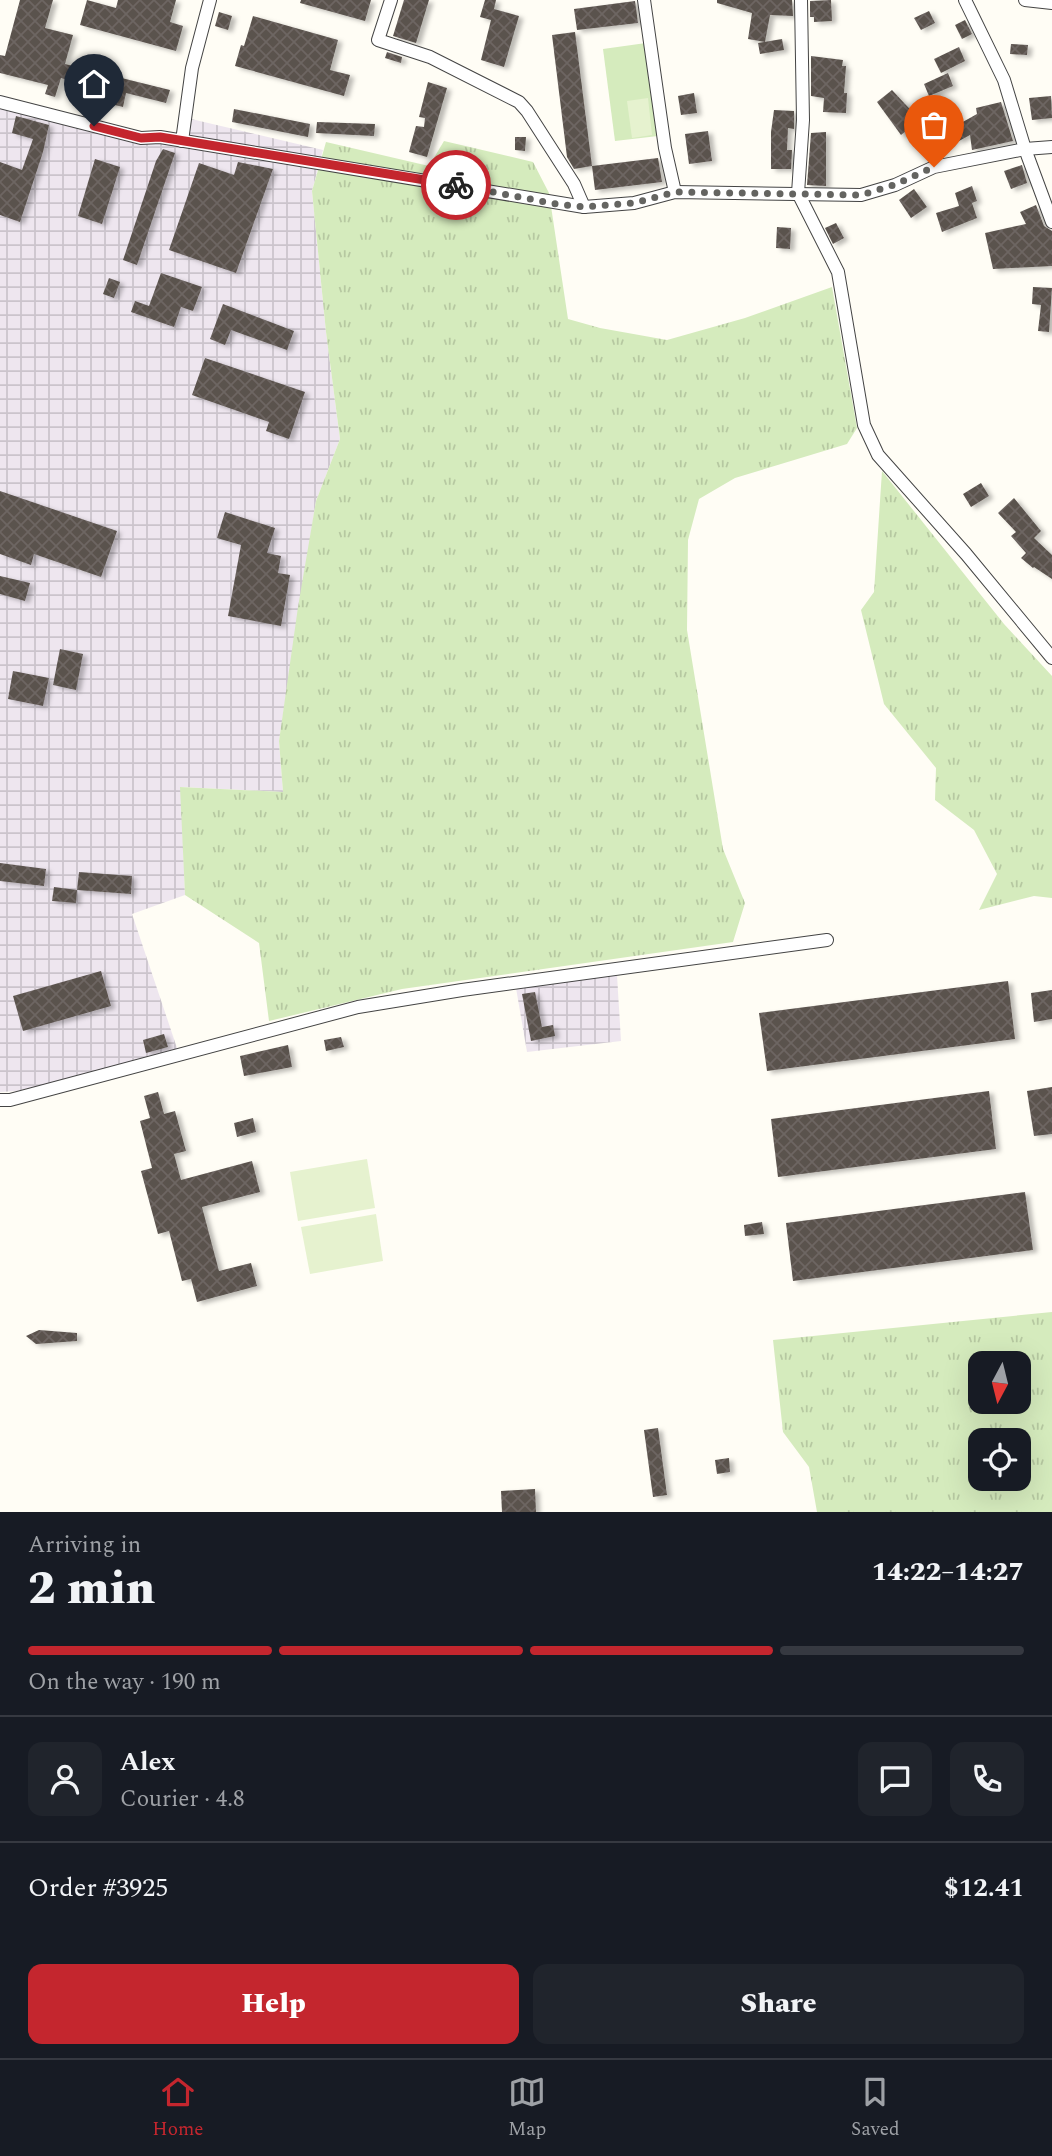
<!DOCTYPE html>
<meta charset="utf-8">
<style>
body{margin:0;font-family:Spectral,serif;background:#20242c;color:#f1f3f6;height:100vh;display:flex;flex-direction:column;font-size:26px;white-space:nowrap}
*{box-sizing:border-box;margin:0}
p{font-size:23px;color:#9ea1a6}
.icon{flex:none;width:38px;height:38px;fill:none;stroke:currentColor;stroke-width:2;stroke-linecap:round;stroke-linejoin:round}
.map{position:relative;height:1512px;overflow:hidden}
.details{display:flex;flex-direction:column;background:#171b24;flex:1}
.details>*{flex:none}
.needle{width:46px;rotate:187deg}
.controls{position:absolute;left:968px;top:1351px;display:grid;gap:14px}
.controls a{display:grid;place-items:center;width:63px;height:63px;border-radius:14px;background:#171b24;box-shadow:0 7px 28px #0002;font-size:35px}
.pin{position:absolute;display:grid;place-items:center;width:60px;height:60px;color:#fff;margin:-72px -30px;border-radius:50% 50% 50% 0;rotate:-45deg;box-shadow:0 0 7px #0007}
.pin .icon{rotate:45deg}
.courier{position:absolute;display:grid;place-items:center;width:70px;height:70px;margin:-35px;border:5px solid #c4262e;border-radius:50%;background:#fff;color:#222;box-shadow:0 2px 9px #0007}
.headline em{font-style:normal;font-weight:800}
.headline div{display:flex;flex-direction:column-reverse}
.headline{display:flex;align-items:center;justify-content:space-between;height:119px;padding:0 28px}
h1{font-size:46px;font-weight:800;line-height:52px}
.bar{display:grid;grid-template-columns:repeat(4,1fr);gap:10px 7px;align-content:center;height:84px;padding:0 28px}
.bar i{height:9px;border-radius:5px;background:#363941}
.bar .current{background:#c4262e}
.bar p{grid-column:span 4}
.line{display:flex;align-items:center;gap:18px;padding:0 28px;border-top:2px solid #363941}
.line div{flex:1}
.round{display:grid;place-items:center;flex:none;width:74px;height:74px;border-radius:14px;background:#20242c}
.primary-button{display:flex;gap:14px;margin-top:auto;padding:14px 28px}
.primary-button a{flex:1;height:80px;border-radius:14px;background:#c4262e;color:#fff;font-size:28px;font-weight:800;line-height:80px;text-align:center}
.primary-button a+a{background:#20242c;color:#f1f3f6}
.menu{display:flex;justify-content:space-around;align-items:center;height:98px;border-top:2px solid #363941;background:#171b24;font-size:19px;color:#9ea1a6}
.menu a{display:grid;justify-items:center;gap:4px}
.menu .current{color:#c4262e}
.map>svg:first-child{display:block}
</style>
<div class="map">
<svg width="1052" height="1512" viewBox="0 0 1052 1512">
<defs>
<pattern id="industrial-grid" width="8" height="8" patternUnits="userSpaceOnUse" patternTransform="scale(1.75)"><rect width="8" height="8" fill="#eee6ef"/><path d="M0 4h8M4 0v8" fill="none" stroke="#cbc4cc"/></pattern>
<pattern id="grass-tufts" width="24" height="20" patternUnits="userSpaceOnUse" patternTransform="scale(1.75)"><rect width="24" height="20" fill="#d5ebbd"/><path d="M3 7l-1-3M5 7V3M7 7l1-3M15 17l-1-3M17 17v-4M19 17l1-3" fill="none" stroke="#b6c8a1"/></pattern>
<pattern id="building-cross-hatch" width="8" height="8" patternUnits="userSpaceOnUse" patternTransform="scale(1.75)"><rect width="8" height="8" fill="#5a524d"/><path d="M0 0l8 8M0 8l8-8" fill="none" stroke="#6d6662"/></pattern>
<filter id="shadow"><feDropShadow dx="4.5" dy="2.5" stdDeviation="2" flood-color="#0004"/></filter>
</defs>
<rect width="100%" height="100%" fill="#fffdf5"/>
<g fill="url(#industrial-grid)">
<polygon points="0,106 146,142 183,136 187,118 323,150 312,191 326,332 340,439 316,501 279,741 283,792 181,787 185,895 132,914 178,1051 17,1091 0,1092"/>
<polygon points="617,975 621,1041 527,1052 516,988"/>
</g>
<g fill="url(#grass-tufts)" fill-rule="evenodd">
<polygon points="444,141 533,162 549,193 568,319 600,328 667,340 745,318 832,287 857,428 847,444 735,478 699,499 688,540 687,630 723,849 745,903 733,942 402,989 269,1021 259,943 185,895 180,787 283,792 279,741 298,607 316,501 340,439 326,332 312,191 326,142 429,166"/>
<polygon points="882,471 1004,624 1052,676 1052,898 1034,896 979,910 997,874 974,830 935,800 936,768 884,704 861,610 874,592"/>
<path d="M 1052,1312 L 1052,1512 L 817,1512 L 809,1467 L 783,1432 L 773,1340 ZM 1018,1363 L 1018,1402 L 980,1402 L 980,1363 ZM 1018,1440 L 1018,1479 L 980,1479 L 980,1440 Z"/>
</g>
<polygon fill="#d5ebbd" points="646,43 658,136 615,141 603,49"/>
<g fill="#e6f2cf">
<polygon points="648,98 652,135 632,138 627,101"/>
<polygon points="367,1159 375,1208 298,1221 290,1172"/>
<polygon points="376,1214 383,1261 310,1274 301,1227"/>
</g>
<g fill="url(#building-cross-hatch)" filter="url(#shadow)">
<polygon points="20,0 53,0 45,28 73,35 65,64 170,90 166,103 126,93 123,107 82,97 85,85 61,78 55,97 45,94 48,85 0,73 0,55 5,56"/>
<polygon points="87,0 116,8 118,0 176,0 170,22 183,26 176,51 80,25"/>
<polygon points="301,0 371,0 365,21 300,3"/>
<polygon points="404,0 429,0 416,43 393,36"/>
<polygon points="485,0 496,0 494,9 519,16 504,67 481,60 491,20 480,17"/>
<polygon points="717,0 792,0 793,16 770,15 765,42 748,39 752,13 717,3"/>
<polygon points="831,0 832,21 814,22 814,17 810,17 810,1"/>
<polygon points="635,1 638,23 577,30 574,9"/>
<polygon points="929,11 935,23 921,30 914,18"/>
<polygon points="219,12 232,16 228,30 215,26"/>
<polygon points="253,16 338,40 330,70 350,75 344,96 235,66 241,45 244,46"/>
<polygon points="965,20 972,34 962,39 955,25"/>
<polygon points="575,32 592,166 574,169 567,157 552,35"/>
<polygon points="782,39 784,50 760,54 758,43"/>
<polygon points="1011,44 1028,45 1027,55 1010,54"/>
<polygon points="959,47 965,61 941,73 934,59"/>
<polygon points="387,52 402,57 401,63 385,58"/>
<polygon points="811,56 843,60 842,66 846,66 844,93 847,93 846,113 823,112 824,98 811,96"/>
<polygon points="948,73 953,86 929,96 924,84"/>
<polygon points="428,82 447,88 427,157 409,152 416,126 424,127 425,118 419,117"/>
<polygon points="892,90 920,120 901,135 877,102"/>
<polygon points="694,93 697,113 681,115 678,96"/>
<polygon points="1051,96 1052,118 1032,120 1029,98"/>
<polygon points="1001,102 1013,141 972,150 970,135 959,141 952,128 977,114 976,108"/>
<polygon points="234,109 310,124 308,137 232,122"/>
<polygon points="774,110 794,111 794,129 788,128 787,150 792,150 791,169 771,169 771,132"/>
<polygon points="16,116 49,125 43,152 20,222 0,215 0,162 22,170 33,139 12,133"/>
<polygon points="939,120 947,135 935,142 927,127"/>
<polygon points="317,122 375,124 374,136 316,133"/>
<polygon points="708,131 712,161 689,164 685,134"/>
<polygon points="826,132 826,186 807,185 811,133"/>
<polygon points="515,137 526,137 525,151 515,150"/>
<polygon points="163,149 175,153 137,265 123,260 156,161"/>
<polygon points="658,158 662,182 595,190 592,166"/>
<polygon points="95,159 120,167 102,224 78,216"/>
<polygon points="238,162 273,169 236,273 169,250 199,163 234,175"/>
<polygon points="1022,165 1027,183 1011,189 1004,171"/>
<polygon points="972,186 977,201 972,203 977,218 942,232 936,213 959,206 955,193"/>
<polygon points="914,189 927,207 911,218 899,200"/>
<polygon points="1036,205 1044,226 1052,231 1052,266 993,269 985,233 1026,224 1020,212"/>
<polygon points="836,223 844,238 833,244 825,228"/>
<polygon points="777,227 791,228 790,249 776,248"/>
<polygon points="161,273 202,287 193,311 181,307 174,327 131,312 135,301 149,306"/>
<polygon points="109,278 120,282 114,298 103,294"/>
<polygon points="1033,287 1052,288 1049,332 1038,331 1041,305 1032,304"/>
<polygon points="223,304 294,331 287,350 231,330 225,345 210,339"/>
<polygon points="205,358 305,392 289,439 266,431 269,422 192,395"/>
<polygon points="981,483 989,496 971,507 963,494"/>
<polygon points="0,491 117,531 101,577 34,554 31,565 0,554"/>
<polygon points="1014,498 1041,531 1034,538 1052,555 1052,579 1034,567 1033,568 1021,558 1026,553 1011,536 1016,532 998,513"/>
<polygon points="225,512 275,528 267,553 281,556 278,573 290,575 281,626 228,616 241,545 217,538"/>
<polygon points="0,576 30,583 25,601 0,594"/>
<polygon points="60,649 83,654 76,690 53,685"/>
<polygon points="13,671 49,678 43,706 8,699"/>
<polygon points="0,863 46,869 44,886 0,881"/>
<polygon points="79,872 132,876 131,894 77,890"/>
<polygon points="54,887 77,890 76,903 52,901"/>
<polygon points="101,971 111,1006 23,1031 13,996"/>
<polygon points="1008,981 1015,1039 767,1071 759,1013"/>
<polygon points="1052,990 1052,1019 1034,1022 1031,993"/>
<polygon points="535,992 542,1027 553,1025 555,1036 531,1041 522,994"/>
<polygon points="164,1034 168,1047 146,1053 143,1040"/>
<polygon points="341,1037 344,1047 326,1051 324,1040"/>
<polygon points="288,1045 292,1067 244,1076 240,1056"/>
<polygon points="1052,1087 1052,1134 1034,1136 1027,1091"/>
<polygon points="989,1091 996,1149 778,1177 771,1119"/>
<polygon points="158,1092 164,1114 175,1111 186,1151 174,1154 181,1180 252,1161 260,1192 202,1207 219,1271 251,1263 257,1286 197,1302 191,1279 182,1281 169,1231 158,1234 141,1171 152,1168 140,1121 150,1118 144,1096"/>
<polygon points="253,1118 256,1132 237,1137 234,1123"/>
<polygon points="1025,1192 1033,1250 793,1281 786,1223"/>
<polygon points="762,1222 764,1234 745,1236 744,1225"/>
<polygon points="39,1330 77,1333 77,1341 36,1344 26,1336"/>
<polygon points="658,1428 667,1495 653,1497 644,1430"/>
<polygon points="729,1458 730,1472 717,1474 715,1460"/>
<polygon points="535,1489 536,1512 502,1512 501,1491"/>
</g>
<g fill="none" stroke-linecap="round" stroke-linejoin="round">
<g stroke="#444" stroke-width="14">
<g id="minor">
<polyline points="391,0 378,40 430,57 519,102 527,111 574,184 584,207"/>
<polyline points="644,0 665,148 675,192"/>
<polyline points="801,0 803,120 798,193 838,272 864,425 878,455 966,554 1052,658"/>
<polyline points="965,0 1004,80 1025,149 1052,222"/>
<polyline points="1025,0 1052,3"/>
<polyline points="0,102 141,138 160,137 584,207 634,203 675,192 861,195 895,185 934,167 1025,149 1052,147"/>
<polyline points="182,141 192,68 210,0"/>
<polyline points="0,1100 10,1100 358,1007 462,990 827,940"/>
</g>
</g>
<use href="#minor" stroke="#fff" stroke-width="12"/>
</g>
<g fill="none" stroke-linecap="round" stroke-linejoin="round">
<polyline stroke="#646461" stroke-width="7" stroke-dasharray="0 12.6" points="456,185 556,204 584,207 634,203 675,192 861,195 894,185 934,167"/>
<polyline stroke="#c4262e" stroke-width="9" points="94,126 141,138 160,137 456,185"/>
</g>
</svg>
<div class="controls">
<a><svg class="needle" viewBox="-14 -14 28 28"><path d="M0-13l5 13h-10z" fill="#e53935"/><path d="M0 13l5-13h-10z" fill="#9ea1a6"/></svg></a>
<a><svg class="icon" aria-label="locate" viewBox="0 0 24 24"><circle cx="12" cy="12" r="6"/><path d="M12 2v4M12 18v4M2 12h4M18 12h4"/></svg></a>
</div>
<div class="pin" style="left:934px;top:167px;background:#ea580c"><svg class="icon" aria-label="bag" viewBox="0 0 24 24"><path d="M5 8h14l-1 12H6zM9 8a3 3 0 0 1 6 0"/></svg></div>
<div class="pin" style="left:94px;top:126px;background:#1f2937"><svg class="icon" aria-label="home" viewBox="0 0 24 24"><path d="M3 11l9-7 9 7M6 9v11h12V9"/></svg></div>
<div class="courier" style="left:456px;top:185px"><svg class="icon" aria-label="bike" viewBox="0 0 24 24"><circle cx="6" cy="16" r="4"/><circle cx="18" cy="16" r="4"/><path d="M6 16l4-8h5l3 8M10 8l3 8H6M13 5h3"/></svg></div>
</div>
<section class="details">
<div class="headline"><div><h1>2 min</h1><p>Arriving in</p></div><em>14:22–14:27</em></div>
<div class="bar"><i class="current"></i><i class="current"></i><i class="current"></i><i></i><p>On the way · 190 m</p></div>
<div class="line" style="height:126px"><a class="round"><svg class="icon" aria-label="person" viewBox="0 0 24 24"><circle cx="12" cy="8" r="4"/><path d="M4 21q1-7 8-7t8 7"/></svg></a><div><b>Alex</b><p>Courier · 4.8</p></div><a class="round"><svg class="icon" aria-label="chat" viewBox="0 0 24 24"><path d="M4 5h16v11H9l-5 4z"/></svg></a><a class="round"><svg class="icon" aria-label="phone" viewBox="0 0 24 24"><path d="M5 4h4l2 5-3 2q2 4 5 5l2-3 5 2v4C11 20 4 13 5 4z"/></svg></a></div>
<div class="line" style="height:91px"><div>Order #3925</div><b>$12.41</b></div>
<div class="primary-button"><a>Help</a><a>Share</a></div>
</section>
<nav class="menu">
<a class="current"><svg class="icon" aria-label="home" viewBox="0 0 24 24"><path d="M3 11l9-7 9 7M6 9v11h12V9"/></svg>Home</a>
<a><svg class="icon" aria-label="map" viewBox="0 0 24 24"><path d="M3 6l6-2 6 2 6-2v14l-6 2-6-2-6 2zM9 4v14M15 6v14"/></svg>Map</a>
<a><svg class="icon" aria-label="saved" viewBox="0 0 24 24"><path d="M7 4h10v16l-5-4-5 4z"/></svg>Saved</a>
</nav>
